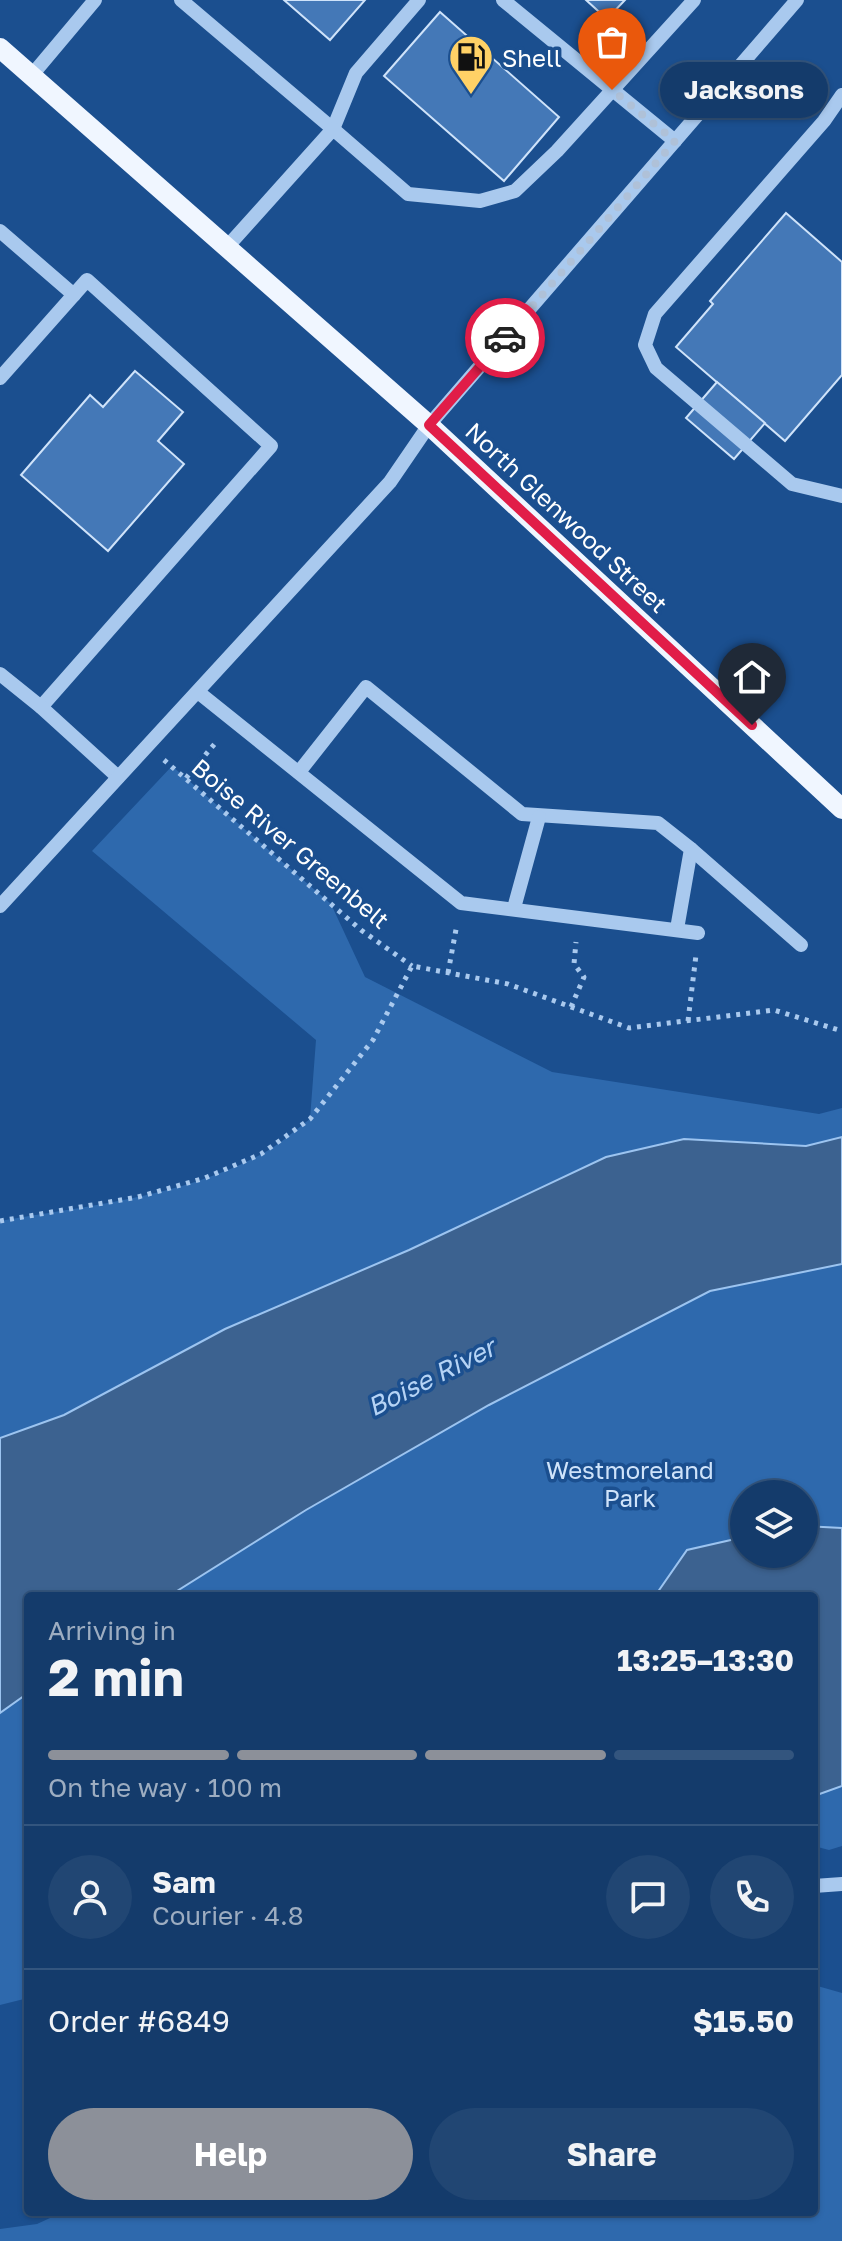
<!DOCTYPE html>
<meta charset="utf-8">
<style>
body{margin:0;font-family:"Golos Text",sans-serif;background:#214673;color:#f1f3f6;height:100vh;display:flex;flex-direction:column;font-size:30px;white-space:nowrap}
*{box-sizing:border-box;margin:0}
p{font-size:26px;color:#9dadc1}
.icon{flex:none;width:44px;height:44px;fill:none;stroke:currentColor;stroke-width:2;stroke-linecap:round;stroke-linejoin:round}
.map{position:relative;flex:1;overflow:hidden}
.side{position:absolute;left:24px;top:1592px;width:794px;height:624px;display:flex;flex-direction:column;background:#143b6b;border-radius:8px;box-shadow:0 2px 6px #0004,0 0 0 2px #33557e}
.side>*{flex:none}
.buttons{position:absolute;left:730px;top:1480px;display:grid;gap:16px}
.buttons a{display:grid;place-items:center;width:88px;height:88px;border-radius:50%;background:#143b6b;box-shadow:0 2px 6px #0004,0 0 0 2px #33557e;font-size:40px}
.pin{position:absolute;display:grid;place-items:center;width:68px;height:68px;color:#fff;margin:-82px -34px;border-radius:50% 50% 50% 0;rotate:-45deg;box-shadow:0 0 8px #0007}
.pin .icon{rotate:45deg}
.courier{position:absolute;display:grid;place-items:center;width:80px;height:80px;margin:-40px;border:6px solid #e11d48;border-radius:50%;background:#fff;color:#222;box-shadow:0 2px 10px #0007}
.bubble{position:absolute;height:56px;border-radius:28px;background:#143b6b;box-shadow:0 2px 6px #0004,0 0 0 2px #33557e;font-size:26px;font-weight:700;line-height:56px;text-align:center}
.head em{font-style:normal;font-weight:700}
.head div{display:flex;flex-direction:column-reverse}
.head{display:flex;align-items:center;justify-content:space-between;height:136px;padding:0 24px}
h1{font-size:52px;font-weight:700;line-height:60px}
.bar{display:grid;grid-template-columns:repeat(4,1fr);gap:12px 8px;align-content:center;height:96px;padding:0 24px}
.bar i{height:10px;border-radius:6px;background:#33557e}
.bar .current{background:#8c9099}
.bar p{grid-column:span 4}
.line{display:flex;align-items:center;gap:20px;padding:0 24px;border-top:2px solid #33557e}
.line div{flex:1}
.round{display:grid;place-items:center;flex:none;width:84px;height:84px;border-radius:42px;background:#214673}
.cta{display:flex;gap:16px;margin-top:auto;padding:16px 24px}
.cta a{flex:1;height:92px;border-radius:48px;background:#8c9099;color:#fff;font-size:32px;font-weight:700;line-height:92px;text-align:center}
.cta a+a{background:#214673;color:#f1f3f6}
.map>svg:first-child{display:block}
</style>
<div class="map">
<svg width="842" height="2241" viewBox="0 0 842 2241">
<rect width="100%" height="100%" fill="#1b4f8f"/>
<g fill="#2e69ad" fill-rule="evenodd">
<path d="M 172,766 L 331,904 L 365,977 L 552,1072 L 819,1114 L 842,1108 L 842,1137 L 806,1146 L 684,1139 L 409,1250 L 225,1329 L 64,1415 L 0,1438 L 0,1221 C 87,1206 181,1197 260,1155 C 278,1146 294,1131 310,1119 L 316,1040 L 92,851 Z"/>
<path d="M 842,1264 L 842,1846 L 829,1850 L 814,1846 L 814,1596 L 169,1596 L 306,1510 L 489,1405 L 710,1291 ZM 744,1494 L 804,1494 L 804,1554 L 744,1554 Z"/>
<polygon points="28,1693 28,1998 0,2005 0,1714"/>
<polygon points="814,1985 842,1993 842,2241 0,2241 0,2229 37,2224 63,2212 814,2212"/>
</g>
<g fill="#3c6290" stroke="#9cc4f0" stroke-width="2">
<polygon points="842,1137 842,1264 710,1291 489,1405 306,1510 169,1596 28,1596 28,1693 0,1713 0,1438 64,1415 225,1329 409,1250 606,1157 684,1139 806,1146"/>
<polygon points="804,1526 842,1528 842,1786 814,1796 814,1596 655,1596 687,1550 744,1537 744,1554 804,1554"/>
</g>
<g fill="#4478b7" stroke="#cfe3fa" stroke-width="2">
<polygon points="284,0 365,0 330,40"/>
<polygon points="586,0 625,0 607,19"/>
<polygon points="440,12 559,117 504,181 384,76"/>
<polygon points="786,213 842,262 842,375 785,441 676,347 713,304 710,301"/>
<polygon points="135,371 183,412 158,441 184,464 108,551 21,475 90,395 103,407"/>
<polygon points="717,382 765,423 734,459 686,418"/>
</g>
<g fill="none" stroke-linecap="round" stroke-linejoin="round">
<g stroke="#a9c9ee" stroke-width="5" stroke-dasharray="4 6" stroke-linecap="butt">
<polyline points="164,760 361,930 412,966"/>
<polyline points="186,778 217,741"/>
<polyline points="448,973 457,924"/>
<polyline points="571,1007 584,977 574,964 576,942"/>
<polyline points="688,1021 696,955"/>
<polyline points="0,1221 138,1197 205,1178 261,1154 310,1119 373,1040 412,966 508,984 629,1028 774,1010 842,1031"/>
</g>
<g stroke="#a9c9ee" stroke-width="14">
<polyline points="181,0 333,129 356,73 419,0"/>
<polyline points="503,0 675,141"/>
<polyline points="32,75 95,0"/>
<polyline points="842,95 824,121 655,314 645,345 656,368 792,484 842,496"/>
<polyline points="0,231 74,295"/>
<polyline points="227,247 333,129 408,194 480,201 515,191 557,151 694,0"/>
<polyline points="0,378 87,280 271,446 41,707"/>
<polyline points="0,674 41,707 118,777"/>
<polyline points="198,692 461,903 698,933"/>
<polyline points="299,772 366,687 522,814 658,823 691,849 677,929"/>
<polyline points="691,849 801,945"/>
<polyline points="0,906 390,482 429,425 797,0"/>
<polyline points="514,908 539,817"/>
<polyline points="814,1886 842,1884"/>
</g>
<polyline stroke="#f0f6ff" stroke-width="20" points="0,48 429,425 842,809"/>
</g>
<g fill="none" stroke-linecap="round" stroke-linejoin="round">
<polyline stroke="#afc1d8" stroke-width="8" stroke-dasharray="0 14.4" points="505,338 675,141 612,90"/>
<polyline stroke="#e11d48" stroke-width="10" points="505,338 429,425 752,725"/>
</g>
<defs>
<g id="fuel-pin" transform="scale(2.3)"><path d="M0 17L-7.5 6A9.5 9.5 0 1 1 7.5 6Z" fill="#ffd166" stroke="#1b4f8f"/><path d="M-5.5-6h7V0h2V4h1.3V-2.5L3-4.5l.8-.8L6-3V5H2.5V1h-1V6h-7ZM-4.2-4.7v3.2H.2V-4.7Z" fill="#111"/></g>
</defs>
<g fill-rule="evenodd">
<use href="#fuel-pin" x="471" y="57"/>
</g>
<g text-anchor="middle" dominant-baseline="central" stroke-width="7" stroke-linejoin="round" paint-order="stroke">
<g font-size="24" fill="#fff" stroke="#1b4f8f" text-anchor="start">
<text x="502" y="57">Shell</text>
</g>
<g font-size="24" fill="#fff" stroke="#1b4f8f">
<text transform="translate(567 517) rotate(43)">North Glenwood Street</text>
<text transform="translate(291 843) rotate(40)">Boise River Greenbelt</text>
</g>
<g font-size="24" fill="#cfe3fa" stroke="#1b4f8f">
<text x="630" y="1469">Westmoreland<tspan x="630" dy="28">Park</tspan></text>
</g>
<g font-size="26" font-style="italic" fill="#b5d3f5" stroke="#1b4f8f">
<text transform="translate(431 1377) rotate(-27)">Boise River</text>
</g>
</g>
</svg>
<div class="buttons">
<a><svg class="icon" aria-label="layers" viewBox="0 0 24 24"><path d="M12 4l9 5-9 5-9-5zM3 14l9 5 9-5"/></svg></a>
</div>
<div class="pin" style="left:612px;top:90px;background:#ea580c"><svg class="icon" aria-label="bag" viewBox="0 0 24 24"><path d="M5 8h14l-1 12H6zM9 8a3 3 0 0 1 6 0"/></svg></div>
<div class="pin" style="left:752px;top:725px;background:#1f2937"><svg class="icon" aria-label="home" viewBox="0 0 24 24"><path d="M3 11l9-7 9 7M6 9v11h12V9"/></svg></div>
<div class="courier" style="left:505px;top:338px"><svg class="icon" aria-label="car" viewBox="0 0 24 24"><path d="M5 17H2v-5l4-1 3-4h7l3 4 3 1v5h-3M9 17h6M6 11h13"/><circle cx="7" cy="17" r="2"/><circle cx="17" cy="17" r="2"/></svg></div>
<div class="bubble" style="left:660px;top:62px;width:168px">Jacksons</div>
<section class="side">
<div class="head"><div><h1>2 min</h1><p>Arriving in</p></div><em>13:25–13:30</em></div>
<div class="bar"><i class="current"></i><i class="current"></i><i class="current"></i><i></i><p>On the way · 100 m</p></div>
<div class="line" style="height:144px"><a class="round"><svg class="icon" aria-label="person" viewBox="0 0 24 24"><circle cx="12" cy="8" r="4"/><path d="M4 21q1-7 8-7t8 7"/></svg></a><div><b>Sam</b><p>Courier · 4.8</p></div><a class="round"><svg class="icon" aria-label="chat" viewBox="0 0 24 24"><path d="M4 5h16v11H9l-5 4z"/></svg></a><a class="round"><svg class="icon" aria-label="phone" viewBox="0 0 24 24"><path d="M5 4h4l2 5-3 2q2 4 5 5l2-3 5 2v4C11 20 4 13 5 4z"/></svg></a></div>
<div class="line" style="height:104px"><div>Order #6849</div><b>$15.50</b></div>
<div class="cta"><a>Help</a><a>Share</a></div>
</section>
</div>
